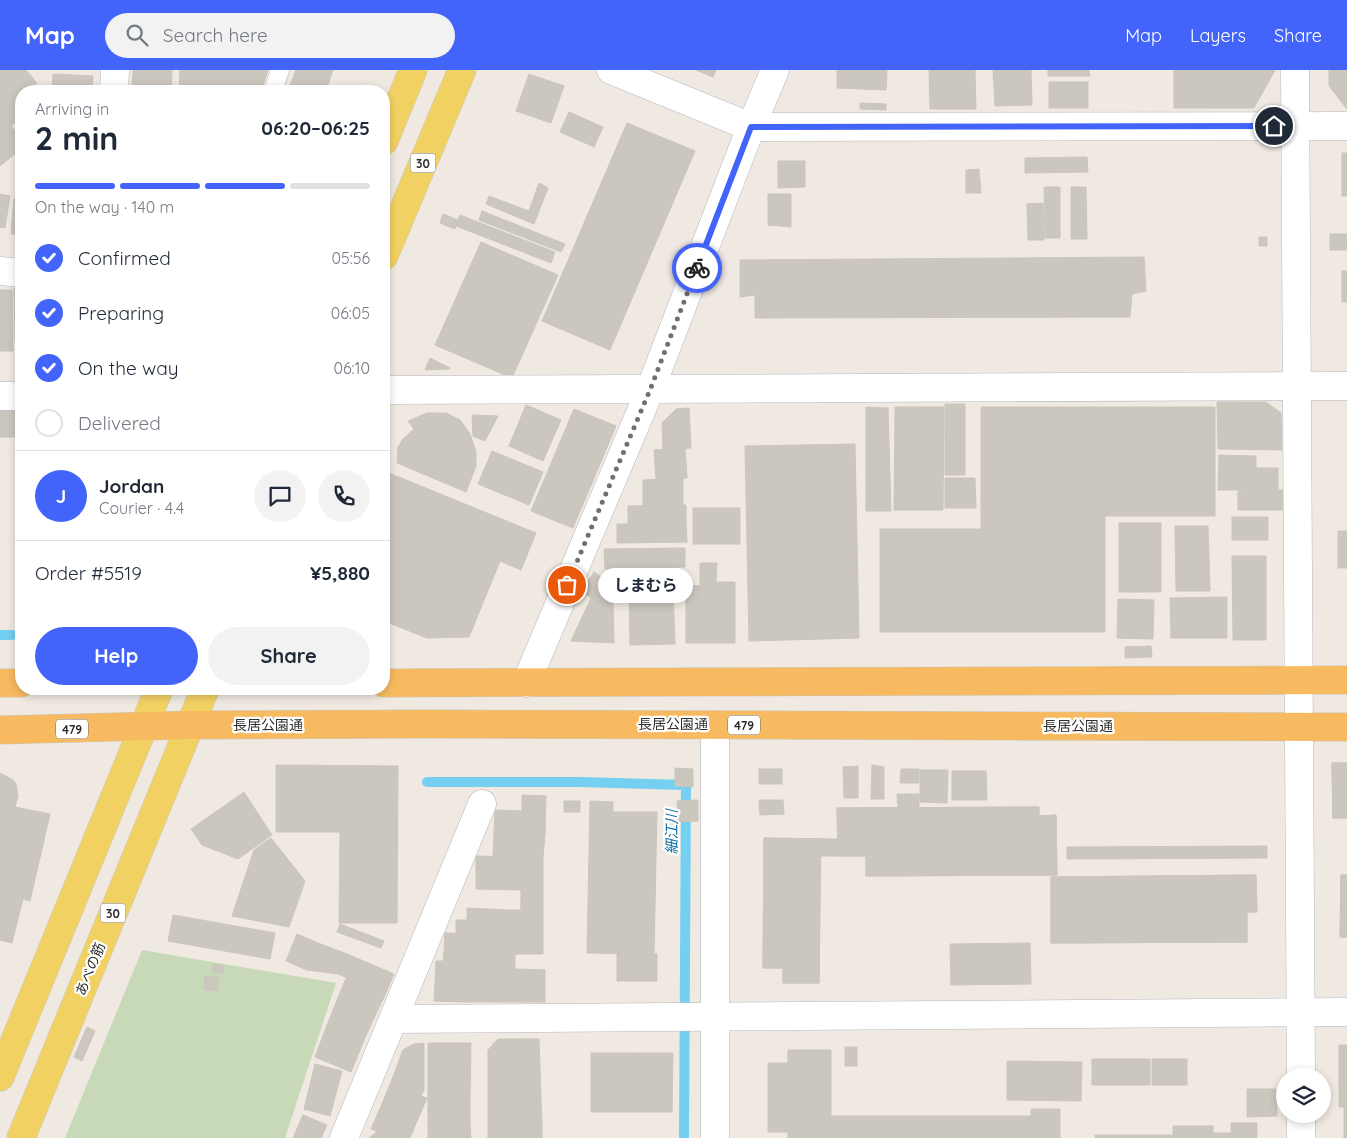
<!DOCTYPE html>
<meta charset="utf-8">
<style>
body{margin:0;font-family:Quicksand,"Noto Sans JP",sans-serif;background:#f2f2f3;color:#1f2937;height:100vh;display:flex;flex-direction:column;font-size:19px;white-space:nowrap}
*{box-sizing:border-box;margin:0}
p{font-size:16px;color:#747a83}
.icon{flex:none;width:28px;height:28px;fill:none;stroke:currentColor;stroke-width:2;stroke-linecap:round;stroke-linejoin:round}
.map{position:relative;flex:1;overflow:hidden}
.panel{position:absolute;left:15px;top:15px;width:375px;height:610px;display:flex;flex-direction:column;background:#fff;border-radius:20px;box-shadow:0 2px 8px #0003}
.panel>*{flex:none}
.controls{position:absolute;left:1276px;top:998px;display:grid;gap:10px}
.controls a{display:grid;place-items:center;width:55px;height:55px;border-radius:50%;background:#fff;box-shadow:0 2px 8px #0003;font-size:25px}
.pin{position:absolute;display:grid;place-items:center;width:42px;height:42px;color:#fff;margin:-21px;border:2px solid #fff;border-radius:50%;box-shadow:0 1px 5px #0007}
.courier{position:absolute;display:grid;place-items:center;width:50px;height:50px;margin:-25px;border:4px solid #4264fb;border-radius:50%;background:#fff;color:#222;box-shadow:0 1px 6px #0007}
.bubble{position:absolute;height:35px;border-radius:18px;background:#fff;box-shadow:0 2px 8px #0003;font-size:16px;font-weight:700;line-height:35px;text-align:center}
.overview em{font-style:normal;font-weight:700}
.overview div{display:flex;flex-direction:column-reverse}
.overview{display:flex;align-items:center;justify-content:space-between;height:85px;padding:0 20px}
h1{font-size:32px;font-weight:700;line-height:38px}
.bar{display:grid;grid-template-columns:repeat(4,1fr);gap:8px 5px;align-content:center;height:60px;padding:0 20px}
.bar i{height:6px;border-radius:4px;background:#e0e1e3}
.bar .current{background:#4264fb}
.bar p{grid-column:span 4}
.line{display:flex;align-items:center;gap:12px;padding:0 20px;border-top:1px solid #e0e1e3}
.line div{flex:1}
.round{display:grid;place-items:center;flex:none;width:52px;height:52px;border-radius:26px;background:#f2f2f3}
ol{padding:0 20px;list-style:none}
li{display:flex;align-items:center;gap:15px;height:55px}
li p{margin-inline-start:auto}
li .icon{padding:5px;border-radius:50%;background:#4264fb;color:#fff;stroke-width:4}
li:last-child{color:#747a83}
li i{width:28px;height:28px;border:2px solid #e0e1e3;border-radius:50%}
.cta{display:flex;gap:10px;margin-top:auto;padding:10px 20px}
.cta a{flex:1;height:58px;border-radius:30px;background:#4264fb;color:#fff;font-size:20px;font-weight:700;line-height:58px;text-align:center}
.cta a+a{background:#f2f2f3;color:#1f2937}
header{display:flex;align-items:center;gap:30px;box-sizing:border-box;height:70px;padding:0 25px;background:#4264fb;color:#fff}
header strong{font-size:24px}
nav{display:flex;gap:28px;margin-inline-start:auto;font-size:18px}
.search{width:350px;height:45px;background:#f2f2f3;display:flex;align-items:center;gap:12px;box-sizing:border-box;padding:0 18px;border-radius:28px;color:#747a83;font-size:19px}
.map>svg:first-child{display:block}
</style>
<header>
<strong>Map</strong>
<div class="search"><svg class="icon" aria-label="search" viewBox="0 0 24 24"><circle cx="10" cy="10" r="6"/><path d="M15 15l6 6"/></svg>Search here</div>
<nav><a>Map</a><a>Layers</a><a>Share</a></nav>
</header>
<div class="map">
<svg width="1347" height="1068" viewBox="0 0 1347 1068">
<rect width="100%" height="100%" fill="#efe9e1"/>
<polygon fill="#c8d9b8" points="142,880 336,913 285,1068 65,1068"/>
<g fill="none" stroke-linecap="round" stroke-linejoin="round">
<g stroke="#75cff0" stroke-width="10">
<polyline points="0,565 12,565"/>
<polyline points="427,712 581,712 686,715 684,1068"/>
</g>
</g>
<g fill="#cbc7bf" stroke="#cbc5ba">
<polygon points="0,0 26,0 37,13 27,21 21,21 21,25 17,28 21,34 21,48 11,56 21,68 21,79 0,96"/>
<polygon points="133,0 172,0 171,20 132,17"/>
<polygon points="180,0 223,0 222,21 179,21"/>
<polygon points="223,0 268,0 261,21 222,21"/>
<polygon points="296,0 333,0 326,21 288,21"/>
<polygon points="696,0 716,0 713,7"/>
<polygon points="837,0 887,0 886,20 837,18"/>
<polygon points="929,0 975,0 976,39 930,39"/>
<polygon points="993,0 1031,0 1032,35 995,36"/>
<polygon points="1048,0 1089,0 1090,6 1048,6"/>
<polygon points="1174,0 1275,0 1254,38 1174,38"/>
<polygon points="1329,0 1347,0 1347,39 1329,16"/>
<polygon points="53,4 93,6 92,21 52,21"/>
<polygon points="529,4 564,16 551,53 516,41"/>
<rect x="1049" y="12" width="39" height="26"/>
<polygon points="132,18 171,21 132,21"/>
<polygon points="860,33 886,34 886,40 860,39"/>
<polygon points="569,42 603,57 594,77 560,62"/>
<polygon points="627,53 695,81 610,280 542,251"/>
<rect x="1342" y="83" width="5" height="43"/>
<polygon points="1087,87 1088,102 1025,103 1025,88"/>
<polygon points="778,91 805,91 805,117 778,118"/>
<polygon points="979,99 981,123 966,123 966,100"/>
<polygon points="539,113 548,118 534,154 486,134 489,126 529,141"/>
<polygon points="1044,117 1060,117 1060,168 1045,168"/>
<polygon points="1071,117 1086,117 1087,169 1071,169"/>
<polygon points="0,124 10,126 5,158 0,157"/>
<polygon points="768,124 791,124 791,157 768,155"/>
<polygon points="14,129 21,129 21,164 11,164"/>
<polygon points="1043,133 1044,170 1028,170 1027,134"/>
<polygon points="482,141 565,174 561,182 479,150"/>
<polygon points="443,144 458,150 455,159 440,153"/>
<polygon points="460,145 555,182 551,193 456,156"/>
<rect x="1330" y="164" width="17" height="16"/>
<rect x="1259" y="167" width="8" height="9"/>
<polygon points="481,172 558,205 512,308 435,275"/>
<polygon points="1144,187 1146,221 1132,224 1130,247 755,248 755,225 740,227 740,190"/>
<rect x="1342" y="201" width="5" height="31"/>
<polygon points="14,218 21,218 21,272 15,272"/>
<polygon points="0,220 12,220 13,281 0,281"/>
<polygon points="430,288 450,298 449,299 425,300"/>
<polygon points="1217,332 1266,332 1281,343 1282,380 1218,379"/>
<rect x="945" y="334" width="20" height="71"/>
<polygon points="526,335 561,350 543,391 509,376"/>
<polygon points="866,337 888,338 891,441 866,441"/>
<polygon points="895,337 944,337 943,440 894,440"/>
<polygon points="981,337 1215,337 1215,446 1105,446 1105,562 880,562 880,459 981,459"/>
<rect x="0" y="338" width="21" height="29"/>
<polygon points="689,338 691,378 663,379 662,353 676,339"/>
<polygon points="574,339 616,356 573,458 531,441"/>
<polygon points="427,343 446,343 460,350 470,364 476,382 476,396 466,422 397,393 398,377 403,369 414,359 408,351"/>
<polygon points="472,345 498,346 485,371 473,366"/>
<polygon points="855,374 859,568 749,571 745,376"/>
<polygon points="685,378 687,408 656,409 654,380"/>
<polygon points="492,381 543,402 529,435 478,414"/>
<polygon points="1219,385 1256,386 1256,420 1218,420"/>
<rect x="1256" y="398" width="22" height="22"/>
<polygon points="384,401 536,463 521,500 500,491 469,567 427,568 384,551"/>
<polygon points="683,408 683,436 643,436 643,410"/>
<polygon points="945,408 975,408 976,438 945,438"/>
<polygon points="1284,420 1284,440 1238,440 1238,421"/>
<polygon points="686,435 686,454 628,455 628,436"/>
<rect x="693" y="438" width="47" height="36"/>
<rect x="1232" y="447" width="36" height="23"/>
<rect x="1119" y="453" width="42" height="69"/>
<polygon points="617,454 686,454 687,472 617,473"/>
<polygon points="1175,456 1208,456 1210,521 1176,521"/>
<rect x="1338" y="461" width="9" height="37"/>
<polygon points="685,478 685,497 605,499 604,479"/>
<polygon points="1232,486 1266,486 1266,570 1233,570"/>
<polygon points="700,493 717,493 716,512 735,512 735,573 686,573 686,515 700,516"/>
<polygon points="594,502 601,507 601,518 613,531 614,573 571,571 591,528 582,521"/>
<polygon points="673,517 675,574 630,575 629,518"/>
<polygon points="1227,527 1227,568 1171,568 1170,528"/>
<polygon points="1118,529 1154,530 1153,569 1117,568"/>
<polygon points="1151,576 1152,587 1125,588 1125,577"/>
<polygon points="1332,693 1347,693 1347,748 1333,748"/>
<polygon points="1332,693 1347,693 1347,748 1333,748"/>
<polygon points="276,695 398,696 397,853 339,853 340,762 276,762"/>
<polygon points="872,695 884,697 884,729 871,729"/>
<polygon points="858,696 858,728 844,728 843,697"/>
<polygon points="675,698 693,699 693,717 675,716"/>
<rect x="759" y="699" width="23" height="15"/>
<polygon points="901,699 919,699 919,713 900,713"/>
<polygon points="920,700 948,700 947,733 920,732"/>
<polygon points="952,701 986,701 987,730 952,730"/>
<polygon points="0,703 13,710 16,714 18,726 15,737 50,744 30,831 23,829 12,873 0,870"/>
<polygon points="244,722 272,765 238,789 202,775 191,759"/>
<polygon points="897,724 919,724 919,737 898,737"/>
<polygon points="522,725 546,726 545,764 494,762 495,740 522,741"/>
<polygon points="698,730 698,751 678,752 677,731"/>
<polygon points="759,730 783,730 784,744 760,745"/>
<rect x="564" y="731" width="16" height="11"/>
<polygon points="590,731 613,732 613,742 657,742 654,884 587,883"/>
<polygon points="1039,737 1039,746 1056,745 1057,805 866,806 866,786 838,786 837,738"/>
<polygon points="1039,737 1039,746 1056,745 1057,805 866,806 866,786 838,786 837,738"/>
<polygon points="494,762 545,764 543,787 493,786"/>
<polygon points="271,768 305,811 289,857 232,846 254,780"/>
<polygon points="764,768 821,769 819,913 783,913 783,898 763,898"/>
<polygon points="764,768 837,769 838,786 820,786 819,913 783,913 783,898 763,898"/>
<polygon points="1267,776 1267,788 1067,789 1067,777"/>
<polygon points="476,786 521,787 520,820 476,819"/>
<polygon points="521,787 543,787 543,806 520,806"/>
<polygon points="1256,805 1257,842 1247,842 1247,872 1051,873 1051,807"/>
<polygon points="1256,805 1257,842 1247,842 1247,872 1051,873 1051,807"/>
<polygon points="1341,805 1347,805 1347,867 1340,867"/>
<polygon points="1341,805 1347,805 1347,867 1340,867"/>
<polygon points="520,806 543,806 543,825 521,825"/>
<polygon points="521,825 543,825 543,884 520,884"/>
<polygon points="467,838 507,840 506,865 456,863 456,850 467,850"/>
<polygon points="507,840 520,840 520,884 506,884"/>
<polygon points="173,845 275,863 270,889 168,871"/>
<polygon points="340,854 384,871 381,878 337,862"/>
<polygon points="445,863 506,865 506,884 444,881"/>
<polygon points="297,864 318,873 307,900 286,891"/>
<polygon points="318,873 347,884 338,904 307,900"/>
<polygon points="1030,873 1031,914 951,915 950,874"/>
<polygon points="444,881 468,882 466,932 434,931 436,891 443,891"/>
<polygon points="468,882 489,883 488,932 466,932"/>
<polygon points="489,883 515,884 515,932 488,932"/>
<polygon points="617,883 657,884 657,911 617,911"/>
<polygon points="347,884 394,904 385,925 338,904"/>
<polygon points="213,894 223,895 223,903 212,902"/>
<polygon points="515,899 545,900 545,932 515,932"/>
<polygon points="205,906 219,908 217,921 204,920"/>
<polygon points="346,908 385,925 375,946 337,930"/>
<polygon points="337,930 375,946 364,970 327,955"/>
<polygon points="327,955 364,970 351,1002 315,987"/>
<polygon points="87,957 95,961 82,991 74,987"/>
<polygon points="498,969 539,969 540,998 488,999 488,980"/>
<polygon points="424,973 424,1020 393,1007 403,980 414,974"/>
<polygon points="428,973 451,973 450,1030 428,1030"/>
<polygon points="451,973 471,973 470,1030 450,1030"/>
<rect x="1339" y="975" width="8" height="40"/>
<rect x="845" y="977" width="12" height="19"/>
<polygon points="788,980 831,980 831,1046 1031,1046 1031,1039 1060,1039 1060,1068 788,1068 788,1062 768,1062 768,993 788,993"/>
<rect x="591" y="983" width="46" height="59"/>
<polygon points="637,983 673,983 672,1042 637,1042"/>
<rect x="1092" y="989" width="58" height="26"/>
<rect x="1152" y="989" width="35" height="26"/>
<polygon points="1007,991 1082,992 1081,1031 1007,1030"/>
<polygon points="315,994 342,1001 330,1046 304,1039"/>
<polygon points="540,998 541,1030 488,1031 488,999"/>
<polygon points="393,1007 424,1020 421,1026 427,1028 420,1044 384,1029"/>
<rect x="1339" y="1015" width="8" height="22"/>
<polygon points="1247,1019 1276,1019 1277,1046 1247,1047"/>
<polygon points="384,1029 420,1044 410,1068 394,1068 371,1059"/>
<rect x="428" y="1030" width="42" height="23"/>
<polygon points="541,1030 542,1053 488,1054 488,1031"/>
<rect x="1344" y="1037" width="3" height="31"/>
<polygon points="303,1045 327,1055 321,1068 293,1068"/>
<polygon points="428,1053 470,1053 471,1068 428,1068"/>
<polygon points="542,1053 542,1068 488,1068 488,1054"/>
<polygon points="1231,1053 1257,1053 1257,1068 1095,1068 1095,1065 1173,1065 1173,1056 1213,1056 1213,1063 1231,1063"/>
<polygon points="378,1061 394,1068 369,1068"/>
</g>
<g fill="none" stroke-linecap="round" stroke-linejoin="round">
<g stroke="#b4b7c1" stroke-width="19">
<polyline id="service" points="273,21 280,0"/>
</g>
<g stroke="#b4b7c1" stroke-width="29">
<g id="minor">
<polyline points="611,0 751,57 1347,56"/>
<polyline points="114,21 115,0"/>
<polyline points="0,201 21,203"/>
<polyline points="384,320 1347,316"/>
<polyline points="0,326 21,326"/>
<polyline points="526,613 650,320 751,57 775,0"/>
<polyline points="715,655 715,1068"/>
<polyline points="394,949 1347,942"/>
</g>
</g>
<g stroke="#b4b7c1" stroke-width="29">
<g id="tertiary">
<polyline points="1295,0 1301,1006"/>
<polyline points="344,1068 482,734"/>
<polyline points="1301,1068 1301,1044"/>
</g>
</g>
<g stroke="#c9c9c9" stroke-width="29">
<g id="primary">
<polyline points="384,71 413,0"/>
<polyline points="384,186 462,0"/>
<polyline points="0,1007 159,619"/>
<polyline points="21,1068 205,619"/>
</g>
</g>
<g stroke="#c9c9c9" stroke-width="29">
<g id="trunk">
<polyline points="0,613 21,613"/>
<polyline points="384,613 1347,610"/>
<polyline points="0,660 190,655 423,654 1347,657"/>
</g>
</g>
<use href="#service" stroke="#fff" stroke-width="18"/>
<use href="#minor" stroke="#fff" stroke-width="28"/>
<use href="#tertiary" stroke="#fff" stroke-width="28"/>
<use href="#primary" stroke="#f2d163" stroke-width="28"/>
<use href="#trunk" stroke="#f8ba60" stroke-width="28"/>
</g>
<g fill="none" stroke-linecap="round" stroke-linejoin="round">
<polyline stroke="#726f6d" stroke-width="5" stroke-dasharray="0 9" points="567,515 650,320 697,198"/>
<polyline stroke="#4264fb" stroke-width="6" points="697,198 751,57 1274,56"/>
</g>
<g text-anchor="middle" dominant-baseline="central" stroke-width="4.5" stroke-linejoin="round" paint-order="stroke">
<g fill="#fff" stroke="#6d6d6d" stroke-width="1">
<rect x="410.5" y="83.5" width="25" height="19" rx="4"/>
<rect x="728" y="645.5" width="32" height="19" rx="4"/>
<rect x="56" y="649.5" width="32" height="19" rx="4"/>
<rect x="100.5" y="833.5" width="25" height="19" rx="4"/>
</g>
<g font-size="12" font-weight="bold" fill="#2e2e2e">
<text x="423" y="93">30</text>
<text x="744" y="655">479</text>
<text x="72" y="659">479</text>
<text x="113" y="843">30</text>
</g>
<g font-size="14" fill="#2e2e2e" stroke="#fff">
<text x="673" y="654">長居公園通</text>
<text x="268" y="655">長居公園通</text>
<text x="1078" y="656">長居公園通</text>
<text transform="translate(90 899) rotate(-68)">あべの筋</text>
</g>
<g font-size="15" font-style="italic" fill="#0d6fa3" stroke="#fff">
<text transform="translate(671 762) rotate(-90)">細江川</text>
</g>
</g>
</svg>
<div class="controls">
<a><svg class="icon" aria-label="layers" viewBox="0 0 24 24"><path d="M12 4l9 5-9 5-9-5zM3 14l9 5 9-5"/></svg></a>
</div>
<div class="pin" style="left:567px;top:515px;background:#ea580c"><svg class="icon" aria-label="bag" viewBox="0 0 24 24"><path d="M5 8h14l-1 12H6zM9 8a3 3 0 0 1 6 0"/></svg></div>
<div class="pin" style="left:1274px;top:56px;background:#1f2937"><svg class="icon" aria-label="home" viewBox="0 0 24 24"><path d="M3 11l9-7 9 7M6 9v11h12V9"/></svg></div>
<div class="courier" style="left:697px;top:198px"><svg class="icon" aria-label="bike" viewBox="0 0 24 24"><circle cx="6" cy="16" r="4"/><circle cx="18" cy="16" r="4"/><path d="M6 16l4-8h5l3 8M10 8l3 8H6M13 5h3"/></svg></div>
<div class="bubble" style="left:598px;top:498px;width:95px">しまむら</div>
<section class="panel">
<div class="overview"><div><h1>2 min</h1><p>Arriving in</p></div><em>06:20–06:25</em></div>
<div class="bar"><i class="current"></i><i class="current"></i><i class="current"></i><i></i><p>On the way · 140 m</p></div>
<ol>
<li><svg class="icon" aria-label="check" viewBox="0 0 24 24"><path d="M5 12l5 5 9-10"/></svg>Confirmed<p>05:56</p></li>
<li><svg class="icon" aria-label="check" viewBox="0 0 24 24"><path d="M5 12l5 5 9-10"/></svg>Preparing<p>06:05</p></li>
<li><svg class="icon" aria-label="check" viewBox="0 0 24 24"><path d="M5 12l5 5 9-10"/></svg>On the way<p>06:10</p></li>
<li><i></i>Delivered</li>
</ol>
<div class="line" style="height:90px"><b class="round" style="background:#4264fb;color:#fff">J</b><div><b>Jordan</b><p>Courier · 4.4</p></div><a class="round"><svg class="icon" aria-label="chat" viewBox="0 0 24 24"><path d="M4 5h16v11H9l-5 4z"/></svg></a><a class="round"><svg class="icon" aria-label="phone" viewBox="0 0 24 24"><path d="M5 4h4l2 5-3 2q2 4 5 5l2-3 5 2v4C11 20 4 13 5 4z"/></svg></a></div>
<div class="line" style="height:65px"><div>Order #5519</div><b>¥5,880</b></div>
<div class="cta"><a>Help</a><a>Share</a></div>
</section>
</div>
